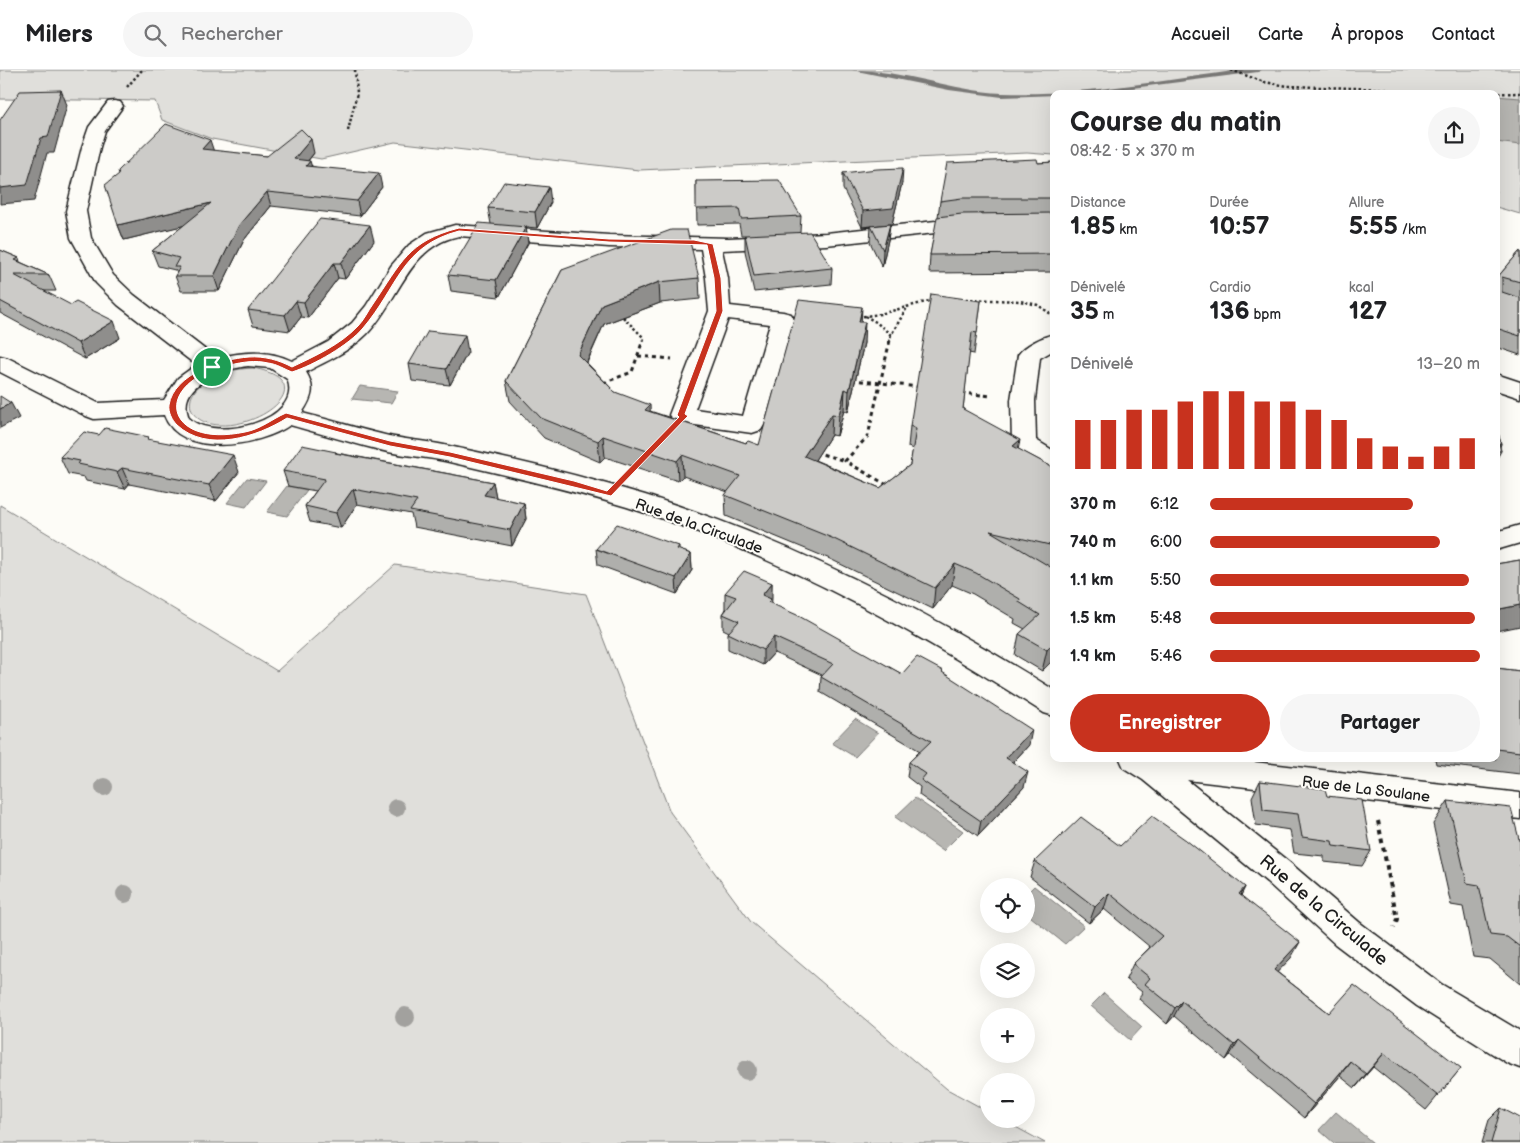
<!DOCTYPE html>
<html lang="fr">
<head>
<meta charset="utf-8">
<style>
	:root { --surface:#fff; --page:#f6f6f6; --text:#202124; --muted:#757577; --line:#e0e0e0; --accent:#c8321e }
	body { margin:0; font-family:"Balsamiq Sans",sans-serif; background:var(--page); color:var(--text); height:100vh; display:flex; flex-direction:column; font-size:19px; white-space:nowrap }
	* { box-sizing:border-box; margin:0 }
	p { font-size:16px; color:var(--muted) }
	.icon { flex:none; width:28px; height:28px; fill:none; stroke:currentColor; stroke-width:2; stroke-linecap:round; stroke-linejoin:round }
	.map { position:relative; flex:1; overflow:hidden }
	.panel { position:absolute; left:1050px; top:20px; width:450px; height:672px; display:flex; flex-direction:column; background:var(--surface); border-radius:10px; box-shadow:0 5px 20px #0002 }
	.panel>* { flex:none }
	.buttons { position:absolute; left:980px; top:808px; display:grid; gap:10px }
	.buttons a { display:grid; place-items:center; width:55px; height:55px; border-radius:50%; background:var(--surface); box-shadow:0 5px 20px #0002; font-size:25px }
	.pin { position:absolute; display:grid; place-items:center; width:42px; height:42px; color:#fff; margin:-21px; border:2px solid #fff; border-radius:50%; box-shadow:0 1px 5px #0007 }
	.round { display:grid; place-items:center; flex:none; width:52px; height:52px; border-radius:26px; background:var(--page) }
	.overview { display:flex; align-items:center; justify-content:space-between; height:85px; padding:0 20px }
	h1 { font-size:28px; font-weight:600; line-height:38px }
	.stats { display:grid; grid-template-columns:repeat(3,1fr); gap:8px; height:85px; padding:5px 20px }
	.stats div { display:grid; align-content:center }
	.stats b { font-size:25px; font-weight:600 }
	.stats small { font-size:14px; font-weight:400 }
	.stats p { font-size:14px }
	.chart { height:140px; padding:10px 20px }
	.chart p { display:flex; justify-content:space-between }
	.chart svg { width:100%; height:90px; margin-top:5px; stroke:var(--accent); stroke-width:6 }
	.button { display:flex; gap:10px; margin-top:auto; padding:10px 20px }
	.button a { flex:1; height:58px; border-radius:30px; background:var(--accent); color:#fff; font-size:20px; font-weight:600; line-height:58px; text-align:center }
	.button a+a { background:var(--page); color:var(--text) }
	ul { padding:0 20px; list-style:none; font-size:16px }
	li { display:grid; grid-template-columns:80px 60px 1fr; align-items:center; height:38px }
	li i { height:12px; border-radius:6px; background:var(--accent) }
	header { display:flex; align-items:center; gap:30px; box-sizing:border-box; height:70px; padding:0 25px; background:var(--surface); border-bottom:1px solid var(--line) }
	header strong { font-size:24px }
	nav { display:flex; gap:28px; margin-inline-start:auto; font-size:18px }
	.search { width:350px; height:45px; background:var(--page); display:flex; align-items:center; gap:12px; box-sizing:border-box; padding:0 18px; border-radius:28px; color:var(--muted); font-size:19px }
	.map>svg:first-child { display:block }
</style>
</head>
<body>
<header>
<strong>Milers</strong>
<div class="search"><svg class="icon" aria-label="search" viewBox="0 0 24 24"><circle cx="10" cy="10" r="6"/><path d="M15 15l6 6"/></svg>Rechercher</div>
<nav><a>Accueil</a><a>Carte</a><a>À propos</a><a>Contact</a></nav>
</header>
<div class="map">
<svg width="1520" height="1073" viewBox="0 0 1520 1073">
	<rect width="100%" height="100%" fill="#fdfcf7"/>
	<filter id="ink" filterUnits="userSpaceOnUse"><feTurbulence type="fractalNoise" baseFrequency=".02" numOctaves="2"/><feDisplacementMap in="SourceGraphic" scale="10" xChannelSelector="R" yChannelSelector="G"/><feConvolveMatrix kernelMatrix="1 2 1 2 8 2 1 2 1" color-interpolation-filters="sRGB"/></filter>
	<g filter="url(#ink)">
		<!-- green -->
		<g fill="#e0dfdb" stroke="#7e7e7c">
			<polygon points="0,0 1520,0 1520,144 1496,137 1496,24 1054,24 1054,85 1027,83 639,100 395,72 321,89 212,69 162,50 155,31 0,29"/>
			<path d="M253 298C322 311 263 358 219 355 186 353 180 325 209 309 222 301 237 299 253 298Z"/>
			<polygon points="0,435 277,601 395,495 586,524 670,742 751,852 947,1019 989,1042 989,1049 1001,1049 1045,1073 0,1073"/>
		</g>
		<!-- water -->
		<g fill="#b7b6b2" stroke="#797876">
			<polygon points="1496,26 1520,28 1520,75 1496,72"/>
			<polygon points="360,316 398,321 391,333 352,329"/>
			<polygon points="247,408 266,411 246,437 227,433"/>
			<polygon points="287,416 307,420 287,446 267,442"/>
			<polygon points="855,649 878,663 855,687 832,673"/>
			<polygon points="915,728 963,761 943,781 895,747"/>
			<polygon points="1034,816 1084,856 1065,874 1026,843 1026,824"/>
			<polygon points="1104,923 1142,957 1130,970 1091,936"/>
			<polygon points="1336,1042 1373,1073 1334,1073 1319,1060"/>
		</g>
		<g fill="none" stroke-linecap="round" stroke-linejoin="round">
			<!-- stream -->
			<path fill="#797876" fill-rule="evenodd" d="M852 0C903 0 952 21 1003 23 1080 26 1164 10 1241 0H1262L1258 2 1085 24 1002 27 949 20Z"/>
			<defs>
				<g id="minor">
					<path d="M114 31 120 32 123 36 105 61 100 77 86 141 91 168 113 205 134 225 216 288C242 282 267 279 292 291L328 272 352 253 366 236 391 196 409 175 427 163 455 155 609 165 729 168 826 163 972 147 979 149 982 153 979 157 972 159 826 175 722 180 728 208 730 236 783 242 791 244 794 249 764 355 761 360 752 363 681 353 673 350 669 345 709 241 706 208 701 179 609 177 459 166C408 176 399 231 367 264 350 281 327 291 306 302 316 318 312 328 302 343 331 350 359 359 389 366 407 370 426 371 444 375 512 389 579 405 645 425 790 470 926 540 1054 620V646L1044 643C913 559 776 484 627 437 567 419 506 405 445 391 426 387 407 386 388 382 355 374 323 364 290 355 259 377 180 389 164 345L94 349 86 346 0 302V286L8 288 98 333 164 330 178 308 196 295 118 235 96 213 71 168 66 141 82 77 89 57 108 32ZM728 249 770 254 743 346 695 339ZM248 296 270 298 287 309C305 351 213 373 189 348 175 314 224 299 248 296Z"/>
					<path d="M1054 264V280L1040 288 1035 330 1036 370 1054 381V401C1040 397 1020 385 1012 373L1011 330 1018 285C1025 275 1042 267 1054 264Z"/>
					<polygon points="1496,304 1520,312 1520,328 1496,320"/>
					<polygon points="1520,455 1520,473 1496,480 1496,462"/>
					<polygon points="1120,689 1228,689 1520,723 1520,749 1187,710 1289,792 1359,852 1441,914 1520,961 1520,998 1507,993 1417,936 1335,874 1267,812 1143,710 1124,698"/>
				</g>
			</defs>
			<!-- minor casing -->
			<use href="#minor" stroke="#1c1c1c" stroke-width="3"/>
			<!-- path-far2 -->
			<g stroke="#1c1c1c" stroke-width="2.5" stroke-dasharray="2.5 2.5" stroke-linecap="butt">
				<polyline points="1231,0 1264,12 1288,16 1386,19 1399,24"/>
				<polyline points="127,17 142,0"/>
				<polyline points="1468,24 1520,23"/>
				<polyline points="348,61 357,23 355,0"/>
				<polyline points="966,229 1020,231 1038,235 1054,246"/>
				<polyline points="865,246 876,252 891,265"/>
				<polyline points="623,247 644,268 643,272"/>
				<polyline points="858,247 880,244 933,230"/>
				<polyline points="889,272 891,265 908,236"/>
			</g>
			<!-- path-far1 -->
			<g stroke="#1c1c1c" stroke-width="3" stroke-dasharray="4 4" stroke-linecap="butt">
				<polyline points="638,286 672,289"/>
				<polyline points="852,310 920,317"/>
				<polyline points="603,313 632,302 643,270"/>
				<polyline points="961,323 992,326"/>
				<polyline points="815,382 845,391"/>
				<polyline points="887,415 845,391 868,366 890,270"/>
			</g>
			<!-- path -->
			<polyline stroke="#1c1c1c" stroke-width="4" stroke-dasharray="4.5 4.5" stroke-linecap="butt" points="1378,751 1397,849 1394,857"/>
			<!-- minor -->
			<use href="#minor" fill="#fdfcf7" fill-rule="evenodd"/>
		</g>
		<!-- trees -->
		<g fill="#a2a19e">
			<circle cx="104" cy="717" r="9"/>
			<circle cx="396" cy="738" r="9"/>
			<circle cx="125" cy="824" r="9"/>
			<circle cx="405" cy="947" r="10"/>
			<circle cx="747" cy="1000" r="10"/>
		</g>
		<!-- wall -->
		<g fill="#afafac" stroke="#1c1c1c">
			<polygon points="214,81 267,86 314,83 308,91 312,96 382,117 360,146 271,136 244,170 219,221 181,221 175,206 177,203 175,200 158,196 152,181 184,155 124,170 118,155"/>
			<polygon points="1054,92 1054,202 929,203 930,185 938,147 940,131 1038,93"/>
			<polygon points="843,103 902,113 892,154 890,154 888,170 882,197 870,172 871,156 862,157 843,119"/>
			<polygon points="696,111 801,146 800,162 832,198 831,214 754,222 745,181 745,165 741,165 739,154 697,155"/>
			<polygon points="551,132 537,158 526,157 528,173 499,227 451,221 448,205 491,154 488,138"/>
			<polygon points="374,171 345,209 338,208 308,248 301,247 290,261 253,256 248,240"/>
			<polygon points="0,180 19,188 20,192 49,205 56,221 44,221 120,268 85,289 0,243"/>
			<polygon points="1520,181 1520,285 1496,277 1496,209"/>
			<polygon points="562,200 699,208 700,229 660,233 604,254 587,293 615,322 650,341 746,373 759,375 861,252 864,273 848,342 844,340 837,366 831,365 815,390 880,418 910,395 913,379 908,377 910,356 981,231 974,284 969,283 963,339 1018,379 1054,398 1054,498 1051,498 1054,499 1054,589 1042,601 1015,585 1019,564 1025,559 1014,553 1015,549 973,524 952,515 933,539 830,489 726,446 725,425 728,422 683,406 678,411 605,387 600,392 544,368 510,331 506,311"/>
			<polygon points="468,282 450,315 412,311 409,294"/>
			<polygon points="1496,355 1501,374 1500,377 1501,381 1496,390"/>
			<polygon points="99,365 150,370 239,402 216,431 129,414 125,419 86,411 84,407 68,404 60,387"/>
			<polygon points="336,382 337,383 493,412 496,428 524,433 526,449 512,476 414,457 411,444 357,434 341,458 310,452 305,436 316,421 288,416 283,401"/>
			<polygon points="679,476 679,480 691,484 692,500 677,524 598,495 596,479"/>
			<polygon points="1520,490 1496,561 1496,494"/>
			<polygon points="772,513 771,534 902,604 943,603 1029,675 1013,692 1024,717 978,766 919,725 920,717 907,707 909,692 920,681 820,622 821,607 822,605 774,583 763,595 728,579 728,563 729,562 723,559 723,544 726,539 725,539 725,523"/>
			<polygon points="1496,598 1520,601 1520,704 1436,694 1435,689 1496,689"/>
			<polygon points="1260,711 1327,726 1371,781 1362,796 1324,792 1324,786 1294,783 1290,760 1256,755 1252,727"/>
			<polygon points="1448,731 1520,769 1520,914 1490,889 1473,887 1463,837 1451,835 1433,754"/>
			<polygon points="1120,776 1245,817 1241,825 1291,888 1277,902 1329,943 1461,998 1426,1040 1373,997 1355,1018 1340,1006 1304,1048 1230,985 1226,990 1174,946 1167,954 1139,929 1142,922 1126,909 1133,894 1150,877 1104,839 1089,853 1030,807 1035,791"/>
			<polygon points="1501,1038 1520,1073 1482,1073 1489,1050"/>
		</g>
		<!-- shaded-wall -->
		<g fill="#8f8e8c" stroke="#1c1c1c">
			<polygon points="61,20 67,35 54,83 47,83 34,131 0,134 0,118 41,68"/>
			<polygon points="311,69 314,83 298,103 294,89"/>
			<polygon points="210,70 215,85 202,79"/>
			<polygon points="310,91 314,105 306,96"/>
			<polygon points="903,98 902,113 892,154 890,154 888,170 882,197 883,180 890,154 862,157 863,141"/>
			<polygon points="379,103 382,117 360,146 357,131"/>
			<polygon points="549,117 551,132 537,158 535,142"/>
			<polygon points="267,122 271,136 244,170 219,221 214,206 239,155"/>
			<polygon points="211,133 215,148 124,170 118,155"/>
			<polygon points="370,155 374,171 345,209 341,193"/>
			<polygon points="526,157 528,173 499,227 496,210"/>
			<polygon points="334,193 338,208 308,248 304,232"/>
			<polygon points="659,212 660,233 604,254 581,305 578,285 602,234"/>
			<polygon points="296,231 301,247 290,261 285,245"/>
			<polygon points="862,237 861,257 859,252"/>
			<polygon points="114,251 120,268 85,289 78,273"/>
			<polygon points="865,252 864,273 848,342 849,321"/>
			<polygon points="465,265 468,282 450,315 446,299"/>
			<polygon points="845,319 844,340 837,366 839,345"/>
			<polygon points="11,333 19,348 0,358 0,339"/>
			<polygon points="650,335 651,356 645,340"/>
			<polygon points="832,344 831,365 804,407 804,386"/>
			<polygon points="603,366 605,387 600,392 598,371"/>
			<polygon points="1020,370 1016,391 1013,376"/>
			<polygon points="233,385 239,402 216,431 209,415"/>
			<polygon points="682,385 683,406 678,411 677,391"/>
			<polygon points="122,398 129,414 125,419 117,402"/>
			<polygon points="493,412 496,427 487,441 484,425"/>
			<polygon points="353,419 357,434 341,458 336,443"/>
			<polygon points="524,433 526,449 512,476 510,460"/>
			<polygon points="691,484 692,500 677,524 676,508"/>
			<polygon points="955,494 952,515 933,539 935,518"/>
			<polygon points="772,513 772,528 771,544 762,525"/>
			<polygon points="1520,535 1520,556 1496,561 1496,545 1500,539"/>
			<polygon points="774,567 774,583 763,595 763,580"/>
			<polygon points="1054,573 1054,589 1042,601 1047,580"/>
			<polygon points="1032,660 1029,675 1003,703 1006,688"/>
			<polygon points="1028,702 1024,717 978,766 981,751"/>
			<polygon points="1245,817 1237,834 1239,824"/>
			<polygon points="1109,823 1104,839 1089,853 1095,837"/>
			<polygon points="1300,872 1291,888 1265,915 1274,900"/>
			<polygon points="1182,931 1174,946 1167,954 1175,938"/>
			<polygon points="1239,970 1230,985 1226,990 1234,975"/>
			<polygon points="1384,983 1373,997 1355,1018 1366,1004"/>
			<polygon points="1350,991 1340,1006 1304,1048 1314,1034"/>
		</g>
		<!-- building -->
		<g fill="#cccbc8" stroke="#1c1c1c">
			<polygon points="61,20 48,67 41,68 27,115 0,118 0,50 20,21"/>
			<polygon points="166,54 210,70 202,79 267,86 301,59 311,69 294,89 310,91 306,96 379,103 357,131 267,122 239,155 214,206 175,206 180,197 174,197 179,188 152,181 211,133 118,155 105,115 119,104 118,101"/>
			<polygon points="1037,89 1038,93 1054,92 1054,128 962,128 940,131 947,93"/>
			<polygon points="903,98 893,138 863,141 843,103 877,99"/>
			<polygon points="779,110 801,146 741,149 739,138 696,139 696,111"/>
			<polygon points="504,112 549,117 535,142 488,138"/>
			<polygon points="1054,143 1054,184 930,185 937,147 962,144"/>
			<polygon points="320,149 370,155 341,193 334,193 304,232 296,231 285,245 248,240"/>
			<polygon points="479,153 526,157 496,210 448,205"/>
			<polygon points="890,154 883,180 871,156"/>
			<polygon points="671,160 687,160 699,208 659,212 602,234 578,285 615,322 650,335 645,340 746,373 748,371 759,375 799,230 862,237 859,252 865,252 849,321 845,319 839,345 832,344 804,386 880,418 910,395 916,359 910,356 931,224 981,231 977,263 972,262 963,339 1020,370 1013,376 1054,398 1054,476 990,461 1054,499 1054,573 1047,580 1019,564 1040,545 1019,532 1020,529 976,503 955,494 935,518 832,468 725,425 740,406 682,385 677,391 603,366 598,371 541,348 506,311 562,200"/>
			<polygon points="810,162 832,198 754,206 745,165"/>
			<polygon points="0,180 19,188 15,190 49,205 14,205 71,235 76,232 114,251 78,273 0,231"/>
			<polygon points="1520,181 1520,212 1502,207 1502,222 1520,228 1520,266 1496,258 1496,209"/>
			<polygon points="428,261 465,265 446,299 409,294"/>
			<polygon points="0,326 11,333 0,339"/>
			<polygon points="1496,355 1501,374 1499,373 1501,381 1496,381"/>
			<polygon points="105,358 149,367 147,369 233,385 209,415 122,398 117,402 78,394 80,391 60,387 84,362 99,365"/>
			<polygon points="302,375 336,382 335,383 493,412 484,425 524,433 510,460 410,441 417,431 353,419 336,443 305,436 325,409 283,401"/>
			<polygon points="617,454 679,476 677,479 691,484 676,508 596,479"/>
			<polygon points="1520,490 1520,535 1500,539 1496,538 1496,494"/>
			<polygon points="744,501 772,513 762,525 771,529 768,532 797,545 902,604 917,587 943,601 942,602 1032,660 1006,688 1028,702 981,751 921,710 926,704 909,692 931,671 821,607 833,594 774,567 763,580 728,563 739,551 723,544 736,527 725,523"/>
			<polygon points="1496,598 1520,601 1520,682 1496,679"/>
			<polygon points="1260,711 1325,719 1327,726 1362,730 1371,781 1333,776 1332,771 1302,767 1298,744 1263,740"/>
			<polygon points="1448,731 1511,738 1519,769 1520,769 1520,877 1507,867 1490,865 1479,815 1467,813"/>
			<polygon points="1152,746 1186,770 1245,817 1239,824 1300,872 1274,900 1329,943 1354,915 1461,998 1438,1026 1384,983 1366,1004 1350,991 1314,1034 1239,970 1234,975 1182,931 1175,938 1145,914 1150,908 1133,894 1162,866 1109,823 1095,837 1035,791 1081,747 1120,776"/>
			<polygon points="1501,1038 1520,1048 1520,1073 1491,1073"/>
		</g>
	</g>
	<!-- route -->
	<path fill="#c8321e" stroke="#fff" fill-rule="evenodd" d="M459 158 609 169 694 170 713 174 721 208 723 241 685 344 688 346 611 426 450 387 390 376 287 348C257 367 207 383 177 355 172 350 168 342 169 335 174 304 221 289 249 287 264 286 279 290 292 297 315 286 340 275 358 256 364 250 368 241 373 234 401 193 408 171 459 158ZM459 161 609 172 707 175 714 208 716 241 677 345 679 347 607 421 574 411 450 382 390 371 286 343C272 349 261 359 245 362 164 379 150 312 230 295 243 292 255 290 268 293 277 294 284 299 292 302 314 295 349 275 363 258 398 217 401 176 459 161Z"/>
	<g text-anchor="middle" stroke-width="4" stroke-linejoin="round" paint-order="stroke">
		<!-- street labels -->
		<g font-size="15" fill="#1c1c1c" stroke="#fdfcf7">
			<text transform="translate(699 456) rotate(20)" y="5">Rue de la Circulade</text>
			<text transform="translate(1366 719) rotate(7)" y="5">Rue de La Soulane</text>
		</g>
		<!-- near-street labels -->
		<g font-size="18" fill="#1c1c1c" stroke="#fdfcf7">
			<text transform="translate(1324 840) rotate(40)" y="6">Rue de la Circulade</text>
		</g>
	</g>
</svg>
<div class="buttons">
<a><svg class="icon" aria-label="locate" viewBox="0 0 24 24"><circle cx="12" cy="12" r="6"/><path d="M12 2v4M12 18v4M2 12h4M18 12h4"/></svg></a>
<a><svg class="icon" aria-label="layers" viewBox="0 0 24 24"><path d="M12 4l9 5-9 5-9-5zM3 14l9 5 9-5"/></svg></a>
<a>+</a>
<a>−</a>
</div>
<div class="pin" style="left:212px;top:297px;background:#1e9e55"><svg class="icon" aria-label="arrive" viewBox="0 0 24 24"><path d="M6 21V4h12l-3 4 3 4H6"/></svg></div>
<section class="panel">
<div class="overview"><div><h1>Course du matin</h1><p>08:42 · 5 × 370 m</p></div><a class="round"><svg class="icon" aria-label="share" viewBox="0 0 24 24"><path d="M12 15V3M7 8l5-5 5 5M5 13v7h14v-7"/></svg></a></div>
<div class="stats">
<div><p>Distance</p><b>1.85<small> km</small></b></div>
<div><p>Durée</p><b>10:57</b></div>
<div><p>Allure</p><b>5:55<small> /km</small></b></div>
</div>
<div class="stats">
<div><p>Dénivelé</p><b>35<small> m</small></b></div>
<div><p>Cardio</p><b>136<small> bpm</small></b></div>
<div><p>kcal</p><b>127</b></div>
</div>
<div class="chart"><p><span>Dénivelé</span>13–20 m</p>
<svg viewBox="0 0 160 44" preserveAspectRatio="none"><path d="M5 44V20M15 44V20M25 44V15M35 44V15M45 44V11M55 44V6M65 44V6M75 44V11M85 44V11M95 44V15M105 44V20M115 44V29M125 44V33M135 44V38M145 44V33M155 44V29"/></svg>
</div>
<ul>
<li><b>370 m</b>6:12<i style="width:75%"></i></li>
<li><b>740 m</b>6:00<i style="width:85%"></i></li>
<li><b>1.1 km</b>5:50<i style="width:96%"></i></li>
<li><b>1.5 km</b>5:48<i style="width:98%"></i></li>
<li><b>1.9 km</b>5:46<i style="width:100%"></i></li>
</ul>
<div class="button"><a>Enregistrer</a><a>Partager</a></div>
</section>
</div>
</body>
</html>
